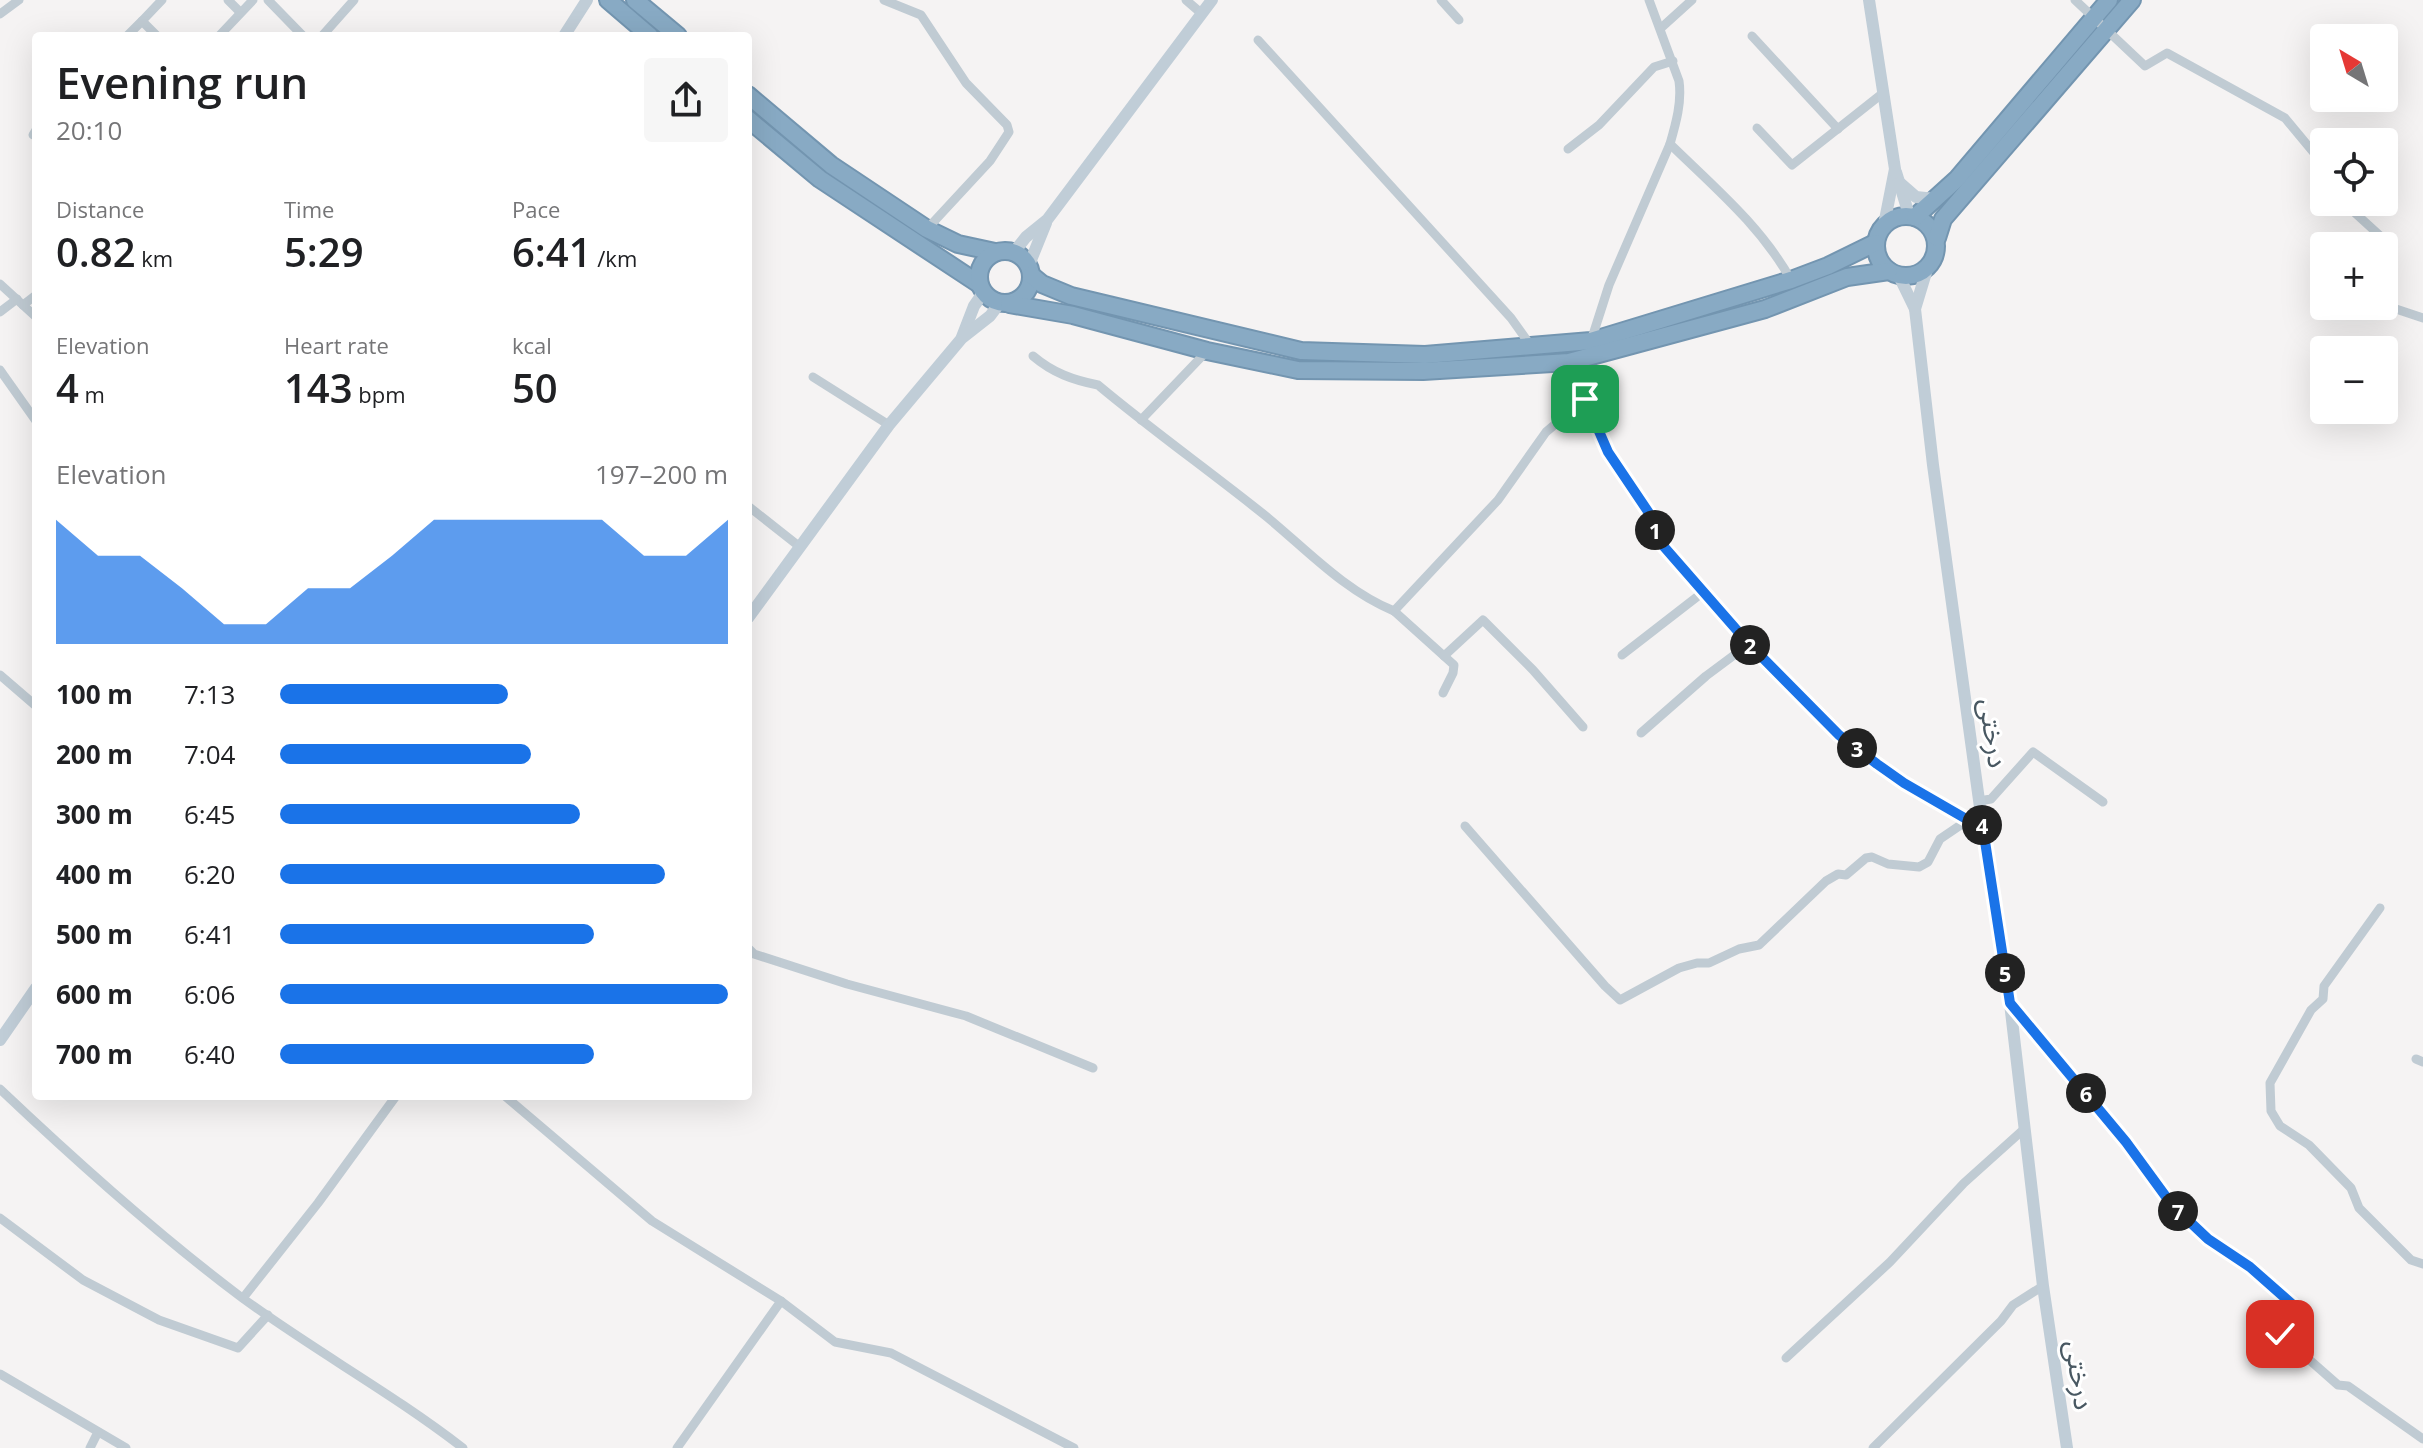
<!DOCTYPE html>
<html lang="en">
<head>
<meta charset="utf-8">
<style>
	:root { --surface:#fff; --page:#f6f6f6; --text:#202124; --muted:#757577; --accent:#1a73e8 }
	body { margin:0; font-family:"Open Sans","Noto Sans Arabic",sans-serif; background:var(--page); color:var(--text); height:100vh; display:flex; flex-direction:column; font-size:30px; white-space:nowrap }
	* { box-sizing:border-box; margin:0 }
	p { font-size:26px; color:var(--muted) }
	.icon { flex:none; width:44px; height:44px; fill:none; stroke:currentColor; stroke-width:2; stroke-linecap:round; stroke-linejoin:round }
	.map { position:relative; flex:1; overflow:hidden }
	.details { position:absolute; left:32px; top:32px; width:720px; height:1068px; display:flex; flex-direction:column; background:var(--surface); border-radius:8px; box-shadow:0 8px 32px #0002 }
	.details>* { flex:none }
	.needle { width:52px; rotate:322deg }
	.controls { position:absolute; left:2310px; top:24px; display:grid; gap:16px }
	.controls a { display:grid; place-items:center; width:88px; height:88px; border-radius:8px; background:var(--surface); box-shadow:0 8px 32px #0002; font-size:40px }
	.pin { position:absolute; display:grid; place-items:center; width:68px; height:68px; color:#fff; margin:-34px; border-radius:16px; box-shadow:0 4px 12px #0006 }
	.km { position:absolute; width:40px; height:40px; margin:-20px; border-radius:50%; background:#222; color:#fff; font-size:22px; line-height:40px; text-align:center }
	.round { display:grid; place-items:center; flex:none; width:84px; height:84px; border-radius:8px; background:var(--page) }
	.head { display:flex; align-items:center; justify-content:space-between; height:136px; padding:0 24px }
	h1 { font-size:44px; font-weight:600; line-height:60px }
	.metrics { display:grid; grid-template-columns:repeat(3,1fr); gap:12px; height:136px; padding:8px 24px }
	.metrics div { display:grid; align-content:center }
	.metrics b { font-size:40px; font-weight:600 }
	.metrics small { font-size:22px; font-weight:400 }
	.metrics p { font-size:22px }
	.chart { height:224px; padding:16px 24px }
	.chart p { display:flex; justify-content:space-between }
	.chart svg { width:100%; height:144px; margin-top:8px; fill:var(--accent); opacity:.7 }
	ul { padding:0 24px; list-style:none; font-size:26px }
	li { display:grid; grid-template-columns:128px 96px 1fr; align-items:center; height:60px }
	li i { height:20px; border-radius:10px; background:var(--accent) }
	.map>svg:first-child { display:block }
</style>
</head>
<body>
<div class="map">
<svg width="2423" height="1448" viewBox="0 0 2423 1448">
	<rect width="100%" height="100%" fill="#f5f3f3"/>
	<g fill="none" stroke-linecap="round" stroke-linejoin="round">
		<defs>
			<g id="highway">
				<polyline points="608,0 650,36"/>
				<polyline points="635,0 678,36"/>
				<polyline points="748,95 831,165 927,229 958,244 995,252"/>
				<polyline points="748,119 820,179 979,284"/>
				<circle cx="1906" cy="246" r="30"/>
				<polyline points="1915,217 1957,179 2109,0"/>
				<polyline points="1937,238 1943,219 2132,0"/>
				<circle cx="1005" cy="277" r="26"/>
				<polyline points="1031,275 1042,284 1071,296 1301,351 1425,355 1591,341 1791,280 1828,266 1875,243"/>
				<polyline points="1009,304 1073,315 1207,351 1298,370 1423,371 1569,362 1765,309 1847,277 1889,271"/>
			</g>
		</defs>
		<!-- highway casing -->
		<use href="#highway" stroke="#7395b0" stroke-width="20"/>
		<!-- street -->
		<g stroke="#c0cbd3" stroke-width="9">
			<polyline points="228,0 240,12"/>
			<polyline points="268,0 303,36"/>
			<polyline points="884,0 921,15 966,83 1007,125 1009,132 990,161 927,229"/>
			<polyline points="1186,0 1201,13"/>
			<polyline points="1441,0 1459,20"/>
			<polyline points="2075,0 2145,66 2167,53 2285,118 2324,165"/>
			<polyline points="0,14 19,0"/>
			<polyline points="1661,28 1692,0"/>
			<polyline points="127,36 142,21"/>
			<polyline points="157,36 142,21 162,0"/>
			<polyline points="219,36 253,0"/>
			<polyline points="322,36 354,0"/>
			<polyline points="1752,36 1838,129"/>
			<polyline points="1258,40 1511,318 1531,346"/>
			<polyline points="1757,128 1792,165 1883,93"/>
			<polyline points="33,135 36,130"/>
			<path d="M1670 144C1714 187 1761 226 1791 280"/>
			<polyline points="1568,149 1599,125 1654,67 1673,61"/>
			<polyline points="2348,202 2354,212 2388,243 2384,252"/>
			<polyline points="0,284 36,317"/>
			<polyline points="23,305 36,295"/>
			<polyline points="2384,305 2423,318"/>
			<polyline points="0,312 17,299"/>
			<path d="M1591 341 1609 285 1670 144C1676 123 1682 102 1679 81L1649 0"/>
			<path d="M1033 356C1053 373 1073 380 1098 385 1153 431 1211 472 1267 517 1307 550 1345 591 1394 611L1498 500 1546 432 1585 399"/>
			<polyline points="1569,362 1608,452 1649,513 1659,541 1702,593 1839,735 1904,783 1971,820"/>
			<polyline points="0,370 36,421"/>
			<polyline points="813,377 889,425"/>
			<polyline points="1141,420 1207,351"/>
			<polyline points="748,506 800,547"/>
			<polyline points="1394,611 1454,665 1453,673 1443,693"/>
			<polyline points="1622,655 1702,593"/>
			<polyline points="1444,656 1483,620 1533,670 1583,727"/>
			<polyline points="0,675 36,706"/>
			<polyline points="1641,733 1706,676 1749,644"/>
			<polyline points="1979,801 1991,799 2033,752 2103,802"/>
			<polyline points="1465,826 1605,986 1620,1000 1679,968 1697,963 1709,963 1739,949 1759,945 1826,881 1838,874 1846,875 1866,858 1872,857 1888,864 1919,867 1928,862 1940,839 1968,820"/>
			<polyline points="2380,908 2324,986 2323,999 2311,1010 2270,1083 2271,1111 2280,1126 2309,1145 2351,1188 2359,1208 2411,1260 2423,1264"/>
			<polyline points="748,948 754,954 847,984 966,1016 1093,1068"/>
			<polyline points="2010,1003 2126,1142 2172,1205 2208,1239 2250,1267 2292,1304 2280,1334 2338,1385 2348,1386 2423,1439"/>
			<polyline points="2416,1059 2423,1062"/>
			<path d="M0 1089C77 1162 156 1233 241 1297 313 1350 392 1393 463 1448"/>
			<polyline points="505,1096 652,1221 781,1301 835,1342 891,1353 1074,1448"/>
			<polyline points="0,1218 83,1280 159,1320 238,1348 268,1315"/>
			<polyline points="243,1298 318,1203 396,1096"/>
			<polyline points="1786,1358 1890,1262 1964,1183 2023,1130"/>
			<polyline points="0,1374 126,1448"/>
			<polyline points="90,1448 98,1432"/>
			<polyline points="677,1448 781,1301"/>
			<polyline points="1873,1448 2001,1321 2013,1305 2043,1286"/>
		</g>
		<!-- secondary -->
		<g stroke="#c0cdd7" stroke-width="12">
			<polyline points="1869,0 1895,169 1884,225"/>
			<polyline points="564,36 587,0"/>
			<polyline points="1896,172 1909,215"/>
			<polyline points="1900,183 1916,197 1935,199"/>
			<polyline points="1014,252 1026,237 1047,220 1212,0"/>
			<polyline points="1029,265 1046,223"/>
			<polyline points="1928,266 1915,309 1933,465 1982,822 2010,1003 2043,1286 2067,1448"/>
			<polyline points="1899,276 1915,309"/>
			<polyline points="962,337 974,306 983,293"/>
			<polyline points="748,618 889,425 962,338 990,316 999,304"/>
			<polyline points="0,1040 36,988"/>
		</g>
		<!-- highway -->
		<use href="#highway" stroke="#88aac4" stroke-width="16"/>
	</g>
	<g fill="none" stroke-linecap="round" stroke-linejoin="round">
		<defs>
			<polyline id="route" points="1585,399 1608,452 1649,513 1659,541 1749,644 1839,735 1877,764 1904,783 1968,820 1982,822 2010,1003 2126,1142 2172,1205 2208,1239 2250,1267 2292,1304 2280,1334"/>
		</defs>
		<!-- route casing -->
		<use href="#route" stroke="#fff" stroke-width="16"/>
		<!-- route -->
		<use href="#route" stroke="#1a73e8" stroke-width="10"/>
	</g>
	<g text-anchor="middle" stroke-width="6" stroke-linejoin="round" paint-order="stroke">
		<!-- street labels -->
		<g font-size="28" fill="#495862" stroke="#fff">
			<text transform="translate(1994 733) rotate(82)" y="10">درختی</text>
			<text transform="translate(2080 1375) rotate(82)" y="10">درختی</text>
		</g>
	</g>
</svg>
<div class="controls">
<a><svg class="needle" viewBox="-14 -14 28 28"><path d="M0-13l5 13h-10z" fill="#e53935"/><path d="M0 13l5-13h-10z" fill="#757577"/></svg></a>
<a><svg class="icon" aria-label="locate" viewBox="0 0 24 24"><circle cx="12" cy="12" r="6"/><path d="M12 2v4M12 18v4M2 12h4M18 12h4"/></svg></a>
<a>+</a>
<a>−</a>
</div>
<div class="pin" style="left:1585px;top:399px;background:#1e9e55"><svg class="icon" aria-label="arrive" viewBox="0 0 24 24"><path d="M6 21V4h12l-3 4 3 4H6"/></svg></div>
<div class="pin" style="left:2280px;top:1334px;background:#d93025"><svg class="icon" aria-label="check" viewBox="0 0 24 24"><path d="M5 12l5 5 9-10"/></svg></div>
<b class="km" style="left:1655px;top:530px">1</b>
<b class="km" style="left:1750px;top:645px">2</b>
<b class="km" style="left:1857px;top:748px">3</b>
<b class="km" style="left:1982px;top:825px">4</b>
<b class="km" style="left:2005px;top:973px">5</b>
<b class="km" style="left:2086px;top:1093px">6</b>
<b class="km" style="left:2178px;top:1211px">7</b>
<section class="details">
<div class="head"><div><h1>Evening run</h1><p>20:10</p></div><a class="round"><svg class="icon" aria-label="share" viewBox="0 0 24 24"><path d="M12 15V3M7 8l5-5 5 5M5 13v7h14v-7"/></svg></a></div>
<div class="metrics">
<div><p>Distance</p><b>0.82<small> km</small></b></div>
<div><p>Time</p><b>5:29</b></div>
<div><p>Pace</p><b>6:41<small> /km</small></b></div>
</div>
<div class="metrics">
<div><p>Elevation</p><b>4<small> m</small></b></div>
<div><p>Heart rate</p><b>143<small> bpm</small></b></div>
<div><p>kcal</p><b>50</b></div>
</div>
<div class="chart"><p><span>Elevation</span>197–200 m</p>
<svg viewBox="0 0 160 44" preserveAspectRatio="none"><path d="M0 44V6L10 17L20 17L30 27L40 38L50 38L60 27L70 27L80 17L90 6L100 6L110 6L120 6L130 6L140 17L150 17L160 6V44z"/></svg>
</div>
<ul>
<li><b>100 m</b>7:13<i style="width:51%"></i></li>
<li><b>200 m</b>7:04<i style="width:56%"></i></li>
<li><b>300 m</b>6:45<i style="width:67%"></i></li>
<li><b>400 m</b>6:20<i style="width:86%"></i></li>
<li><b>500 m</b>6:41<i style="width:70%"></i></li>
<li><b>600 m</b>6:06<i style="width:100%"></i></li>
<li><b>700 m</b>6:40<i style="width:70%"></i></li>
</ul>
</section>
</div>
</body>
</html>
